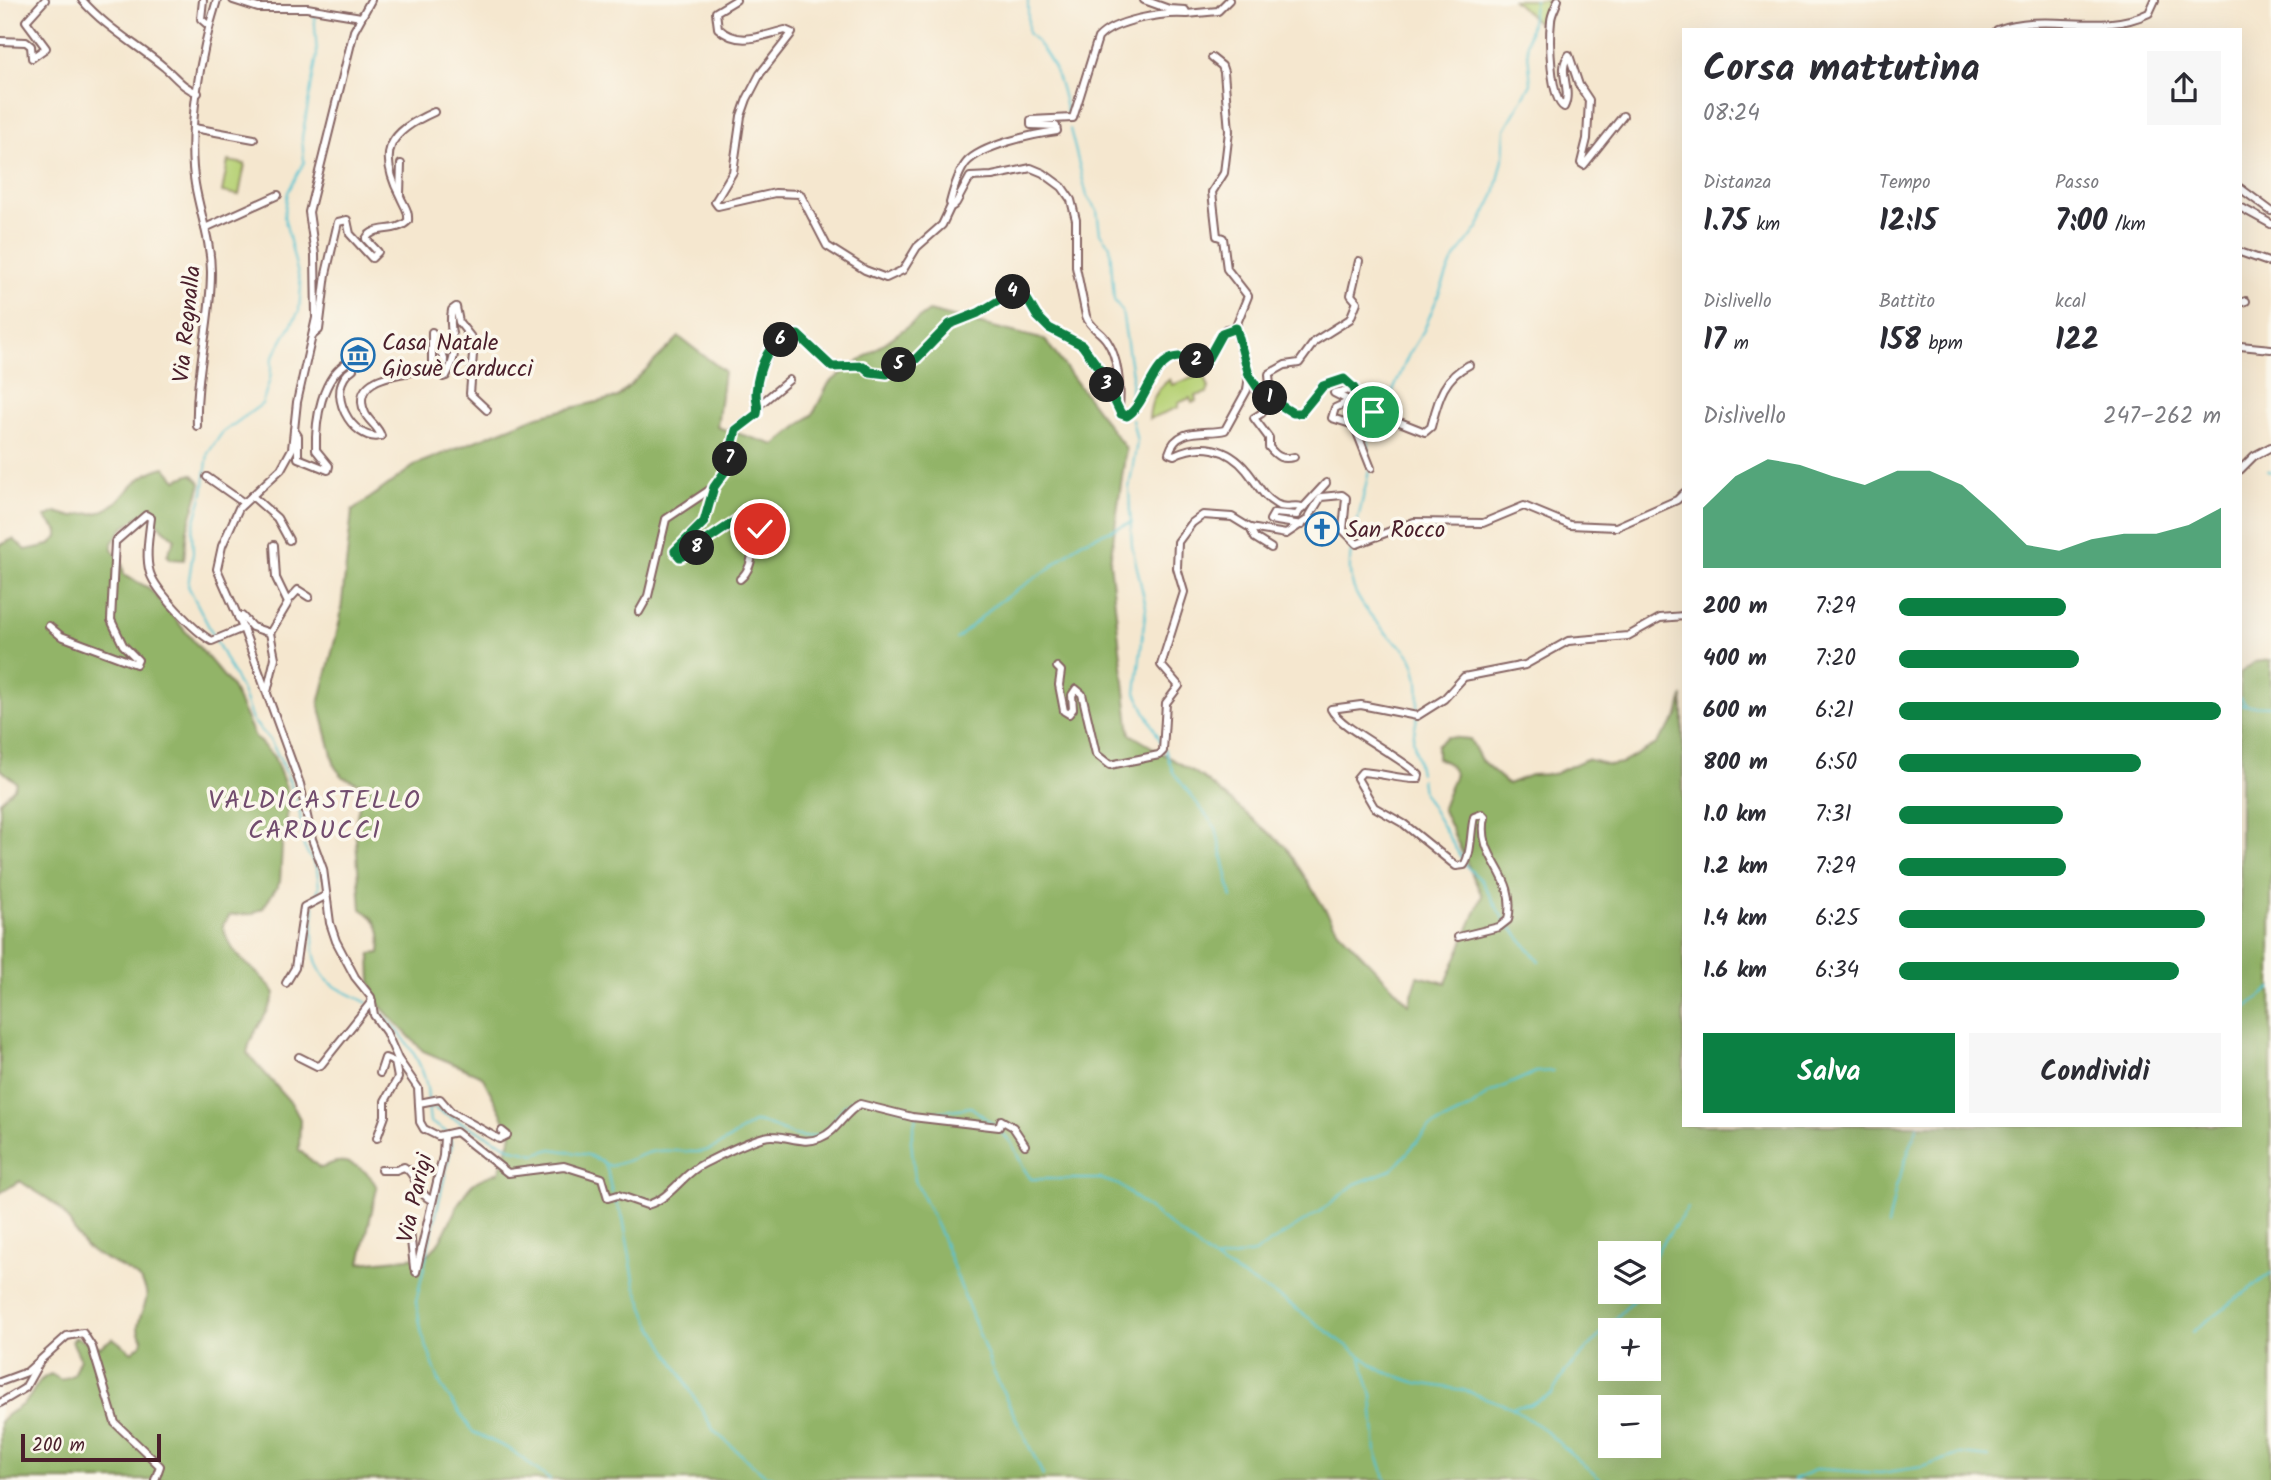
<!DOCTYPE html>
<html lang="it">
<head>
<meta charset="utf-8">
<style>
	:root { --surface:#fff; --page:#f7f7f7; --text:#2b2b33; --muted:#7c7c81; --accent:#0b8043 }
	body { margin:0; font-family:Kalam,sans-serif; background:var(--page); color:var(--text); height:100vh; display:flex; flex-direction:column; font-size:26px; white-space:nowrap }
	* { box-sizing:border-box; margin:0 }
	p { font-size:23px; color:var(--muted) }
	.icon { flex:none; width:38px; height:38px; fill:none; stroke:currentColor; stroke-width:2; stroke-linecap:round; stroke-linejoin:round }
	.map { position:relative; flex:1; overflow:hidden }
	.sheet { position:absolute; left:1682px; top:28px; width:560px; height:1099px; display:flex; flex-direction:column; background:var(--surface); border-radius:0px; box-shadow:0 7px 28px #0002 }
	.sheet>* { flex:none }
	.tools { position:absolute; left:1598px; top:1241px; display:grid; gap:14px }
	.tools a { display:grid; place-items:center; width:63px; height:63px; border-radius:0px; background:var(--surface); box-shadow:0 7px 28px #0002; font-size:35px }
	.scale { position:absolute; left:21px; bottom:18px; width:140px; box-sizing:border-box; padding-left:7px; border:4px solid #4a1f2b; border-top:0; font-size:19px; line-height:24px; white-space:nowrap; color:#4a1f2b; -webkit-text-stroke:5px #fbf7ec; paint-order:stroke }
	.pin { position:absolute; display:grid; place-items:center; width:60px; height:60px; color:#fff; margin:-30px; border:4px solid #fff; border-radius:50%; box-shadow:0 2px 7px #0007 }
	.km { position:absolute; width:35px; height:35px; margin:-18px; border-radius:50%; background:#222; color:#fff; font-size:19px; line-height:35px; text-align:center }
	.round { display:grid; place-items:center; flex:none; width:74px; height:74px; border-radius:0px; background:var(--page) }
	.head { display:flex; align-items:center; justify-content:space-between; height:119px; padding:0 21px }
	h1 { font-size:38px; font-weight:800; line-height:52px }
	.stats { display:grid; grid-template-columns:repeat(3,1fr); gap:10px; height:119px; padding:7px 21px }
	.stats div { display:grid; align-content:center }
	.stats b { font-size:30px; font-weight:800 }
	.stats small { font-size:19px; font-weight:400 }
	.stats p { font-size:19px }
	.chart { height:196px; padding:14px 21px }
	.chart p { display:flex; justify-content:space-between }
	.chart svg { width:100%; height:126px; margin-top:7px; fill:var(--accent); opacity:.7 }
	.cta { display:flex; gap:14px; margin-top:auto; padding:14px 21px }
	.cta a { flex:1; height:80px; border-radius:0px; background:var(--accent); color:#fff; font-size:28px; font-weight:800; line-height:80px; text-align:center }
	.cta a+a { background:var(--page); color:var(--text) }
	ul { padding:0 21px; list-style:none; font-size:23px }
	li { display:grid; grid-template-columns:112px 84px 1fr; align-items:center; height:52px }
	li i { height:18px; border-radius:9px; background:var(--accent) }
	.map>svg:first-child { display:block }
</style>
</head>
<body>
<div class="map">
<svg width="2271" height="1480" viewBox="0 0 2271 1480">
	<rect width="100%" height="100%" fill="#fbf7ec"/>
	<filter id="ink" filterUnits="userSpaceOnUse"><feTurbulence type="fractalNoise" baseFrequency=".0143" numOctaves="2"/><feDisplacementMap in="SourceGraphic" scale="14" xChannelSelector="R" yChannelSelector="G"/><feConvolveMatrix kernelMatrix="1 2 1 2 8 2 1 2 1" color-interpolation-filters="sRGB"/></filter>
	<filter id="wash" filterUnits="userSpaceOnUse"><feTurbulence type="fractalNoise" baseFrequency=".00686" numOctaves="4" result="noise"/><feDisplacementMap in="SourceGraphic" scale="28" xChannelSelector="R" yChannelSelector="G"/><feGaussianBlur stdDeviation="1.57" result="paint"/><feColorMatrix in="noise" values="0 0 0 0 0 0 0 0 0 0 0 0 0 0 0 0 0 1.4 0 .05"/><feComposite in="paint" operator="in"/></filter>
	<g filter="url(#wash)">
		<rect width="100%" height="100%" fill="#f5e7cf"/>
		<!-- green -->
		<g fill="#b8d277" stroke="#817851" stroke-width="2">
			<polygon points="1513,0 1553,0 1543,27"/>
			<polygon points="228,161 245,164 239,195 222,192"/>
			<path d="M1204 374 1209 388 1207 393 1195 396 1196 401 1192 403 1190 398 1178 403 1179 407 1149 419C1150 401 1156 390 1170 379L1172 385Z"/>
		</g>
		<!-- forest -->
		<path fill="#92b468" stroke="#6e6a4a" stroke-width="2" fill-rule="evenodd" d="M929 311 1045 340 1126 449 1110 562 1130 734 1202 777 1286 847 1338 930 1409 1004 1418 976 1446 983 1482 896 1442 808 1455 774 1448 763 1437 758V745L1447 737 1470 739 1481 760 1508 784 1531 775 1554 774 1586 759 1610 765 1622 763 1656 744 1678 716 1683 695 1684 1125H2240V673L2255 662 2271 660V1480H0V1422C7 1412 15 1411 23 1404 35 1395 33 1381 51 1374L61 1380 73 1375 80 1358 72 1341 76 1337 100 1347 113 1338 132 1352 141 1344 143 1339C127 1322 156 1304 143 1284 136 1271 106 1261 92 1252 76 1241 73 1223 60 1209 49 1197 33 1191 20 1181L0 1193V801L14 788 16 782 0 769V545L13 539 26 550 49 545 58 537V531L45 517 56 512 73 517C85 510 90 516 100 512 128 501 130 475 165 467L176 480 192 474 201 483 187 530 184 560 171 559 167 555 175 539 157 523 151 512 146 511 122 529 112 543V549L122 563 124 575 149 588 231 685 255 737 274 757 290 798 282 846 280 882 263 908 252 914 230 915 223 925C231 962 256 965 275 993 270 1015 251 1030 247 1053L292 1104 300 1119 299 1150 320 1168C324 1168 327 1165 330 1164 348 1156 371 1172 377 1188L360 1263 427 1256C449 1235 451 1210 469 1188 476 1179 489 1176 499 1172L512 1134 482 1076 423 1051 378 1004 371 982 370 954 380 953C382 932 380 920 361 909L355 826 363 785 343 777 335 767 319 704 340 620 352 511 417 464 538 416 618 397 679 337 724 371 717 427 775 445 813 414 829 383ZM1610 1253H1648V1292H1610ZM1610 1330H1648V1368H1610ZM1610 1407H1648V1446H1610Z"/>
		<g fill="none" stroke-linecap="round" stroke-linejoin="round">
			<!-- stream -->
			<g stroke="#57c3d1" stroke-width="2">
				<path d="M1028 0V33C1053 56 1061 81 1067 114"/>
				<polyline points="314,11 317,55 302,137 304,162 288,192 284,216 301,287 299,311 272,359 270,379 262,404 222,433 208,453 203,493 192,531 193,552 188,586 242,691 252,720 270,740 283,765 299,806 304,847 317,869 319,887 315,900"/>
				<polyline points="1070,129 1087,196 1097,211 1100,233 1110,246 1114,300 1122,311 1132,375 1130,409"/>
				<polyline points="1132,419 1137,442 1129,488 1132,546 1146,607 1136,693 1162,744"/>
				<polyline points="1369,455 1368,429 1391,396 1409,354 1424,330 1452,262 1478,228 1495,194 1503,159 1505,129 1531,84 1527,43 1535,0"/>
				<polyline points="2268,471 2271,472"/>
				<polyline points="1354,537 1369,471"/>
				<path d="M1353 542C1342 584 1359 603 1387 634 1394 641 1406 648 1411 657 1419 673 1420 695 1417 711"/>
				<polyline points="957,639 996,604 1050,568 1081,542 1132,522"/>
				<polyline points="2240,698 2246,705"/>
				<polyline points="2240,705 2271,706"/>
				<polyline points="1417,717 1413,739 1420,773"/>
				<polyline points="1165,749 1173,772 1216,828 1232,898"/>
				<polyline points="1421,779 1423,793 1463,861"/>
				<polyline points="1465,865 1481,880 1504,920"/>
				<path d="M314 905C313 931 308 967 332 984 342 992 356 996 367 1003"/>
				<polyline points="1508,924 1539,961"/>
				<path d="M377 1010C402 1031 428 1067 428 1100"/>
				<polyline points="2240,1013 2271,988"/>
				<polyline points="428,1105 430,1122 447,1132"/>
				<path d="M429 1106 513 1149 535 1154 552 1149 588 1155 610 1166C625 1163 637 1156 651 1152 665 1148 679 1152 693 1152 715 1154 738 1131 755 1122 777 1124 795 1143 817 1135 837 1129 837 1099 861 1099 878 1098 891 1106 906 1110 927 1116 949 1110 971 1107L994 1125"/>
				<polyline points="917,1112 911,1140 915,1180 941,1235 994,1373 1043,1475"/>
				<path d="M997 1129C1021 1147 1015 1160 1031 1179H1101L1119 1185 1214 1260 1284 1300 1382 1371 1417 1383 1463 1390 1511 1407 1543 1429 1601 1480"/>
				<polyline points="449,1137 452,1144 416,1302 422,1334 441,1386 473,1432 511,1450 550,1480"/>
				<polyline points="600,1160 607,1169 612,1193"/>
				<polyline points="614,1199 623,1218 635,1285 649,1320 714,1431 765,1475 778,1480"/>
				<polyline points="1888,1226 1896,1187 1918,1125"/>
				<polyline points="1215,1260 1254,1253 1319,1212 1355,1184 1393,1169 1429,1128 1470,1108 1489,1093 1536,1072 1553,1071"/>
				<polyline points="1648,1273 1658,1249 1688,1208"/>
				<polyline points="2192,1332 2271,1273"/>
				<polyline points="1361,1358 1372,1396 1376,1453 1386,1480"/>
				<polyline points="1513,1407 1529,1405 1552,1394 1565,1372 1641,1292"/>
				<polyline points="1794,1480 1817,1469 1881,1473 1922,1467 1961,1454 1989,1457"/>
			</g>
		</g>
	</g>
	<g filter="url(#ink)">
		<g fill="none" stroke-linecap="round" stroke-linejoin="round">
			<defs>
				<g id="minor">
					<path d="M82 0C105 27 136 44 164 67 176 77 183 88 198 93"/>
					<polyline points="203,0 201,19 208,25"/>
					<polyline points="233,0 258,8 307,8 361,17"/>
					<path d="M371 0 354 31 309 212 315 255 316 318 297 402 292 449 281 469 239 508 222 546 217 569 243 628 300 784 312 839 323 869 330 923 336 941 355 977 371 997 374 1015 386 1032 398 1059 418 1088 420 1122 424 1129 438 1136 456 1132 508 1173 564 1166 602 1178 608 1198 618 1195 647 1205C672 1198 682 1174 703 1164 717 1157 758 1135 772 1136 789 1136 803 1145 820 1138 838 1131 843 1113 860 1104L912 1117 999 1127 1001 1120 1013 1127 1025 1145"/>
					<path d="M736 0 716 12 718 28C738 47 761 36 785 30L792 33 760 74 747 99 741 116 733 172 715 202 718 206 775 193 800 194 827 246 865 270 886 278 903 270 917 247 942 225 951 206"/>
					<path d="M1558 0C1556 7 1551 14 1551 21 1549 38 1550 99 1564 107 1573 89 1556 71 1569 55L1579 85 1589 100 1587 139 1581 163 1584 165 1623 116"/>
					<polyline points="1187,14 1218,11 1229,0"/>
					<path d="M1997 30C2048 11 2100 37 2149 13L2155 0"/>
					<polyline points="0,41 26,42 31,46 32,58 46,48 26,21 45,0"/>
					<polyline points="1212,58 1222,66 1224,72 1229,131 1224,173 1212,192 1217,236 1223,238 1227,269 1248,296 1235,328"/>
					<polyline points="194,128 254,139"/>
					<polyline points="2240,188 2271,211"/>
					<polyline points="400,194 401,164"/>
					<polyline points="2240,207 2271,224"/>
					<polyline points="205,228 278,195"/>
					<polyline points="2240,252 2271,263"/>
					<polyline points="2240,303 2246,301"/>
					<path d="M314 334 319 330 326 274 338 222 347 220 350 234 372 258 378 252 366 239C374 224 395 234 408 221 409 210 404 206 400 196 377 151 389 132 434 112"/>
					<polyline points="2240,346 2271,349"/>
					<path d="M1249 375 1247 390 1225 430C1207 435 1177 425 1169 453L1174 455C1200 442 1228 447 1247 471 1257 483 1262 496 1276 504 1285 510 1293 504 1302 507L1297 515 1274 513 1270 520 1302 525"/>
					<path d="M789 380 757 407C756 375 762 350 792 335L802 338 833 367 863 366 870 372 887 375 898 365 916 359 950 324 978 313 1015 291 1024 294 1037 316 1049 328 1082 345 1098 367 1121 414 1127 416C1147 404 1154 358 1178 357 1187 356 1196 362 1206 362L1226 329 1235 328 1249 375 1264 404 1262 413 1254 418 1269 438V447C1277 457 1282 460 1294 457"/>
					<path d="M1354 391 1369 403 1379 421H1397L1425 432 1431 427C1438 401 1443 377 1469 365"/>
					<polyline points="1262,394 1293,413 1301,413 1323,385 1344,379 1355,389 1334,393 1350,401 1335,408 1332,418 1354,425 1371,468"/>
					<polyline points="1271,399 1269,374 1285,365 1299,363 1315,341 1350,319 1357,302 1351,295 1359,261"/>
					<path d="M1119 406C1121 388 1118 357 1107 341 1101 331 1090 328 1086 316L1076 267V220L1071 200 1062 187 1043 173 1031 168 992 176 970 177 956 203 953 206 950 203C953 191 958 173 966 163 981 145 1035 134 1057 131L1056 126 1031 125V120L1073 118 1098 38C1114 20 1163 12 1187 14L1185 10 1169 9 1144 0"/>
					<path d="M197 426C195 374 211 324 211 272 211 241 200 214 195 184 186 131 201 51 217 0"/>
					<path d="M294 430 298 436V458L328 470 329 466 316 450C315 421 321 376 350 361L353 369C322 389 353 443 381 436 378 426 369 422 365 413 348 375 406 373 428 370L432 366V332L444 359 443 377 446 376C464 344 446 339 452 310L456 307 459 322 474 341 470 394 487 410"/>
					<polyline points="2240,470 2254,456 2271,447"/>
					<polyline points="207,477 244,503"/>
					<polyline points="252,496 277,518 289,540"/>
					<polyline points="1302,509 1326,483"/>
					<polyline points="1250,528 1255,538 1271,548"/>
					<path d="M740 579C756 566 750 544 760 529L756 517 750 530 747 517 743 516 685 555 680 557 675 551 704 521 714 487 726 470 736 430 756 414 759 408"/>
					<polyline points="288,601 298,590 309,597"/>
					<polyline points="639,612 648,596 666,519 714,487"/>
					<polyline points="238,617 242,616 252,627 270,633"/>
					<path d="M49 626 61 636 136 664 138 660 123 645 111 620 115 542 146 515 151 518C149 535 145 557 150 573 156 591 195 632 212 641L243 628"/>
					<polyline points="1057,667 1061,671 1059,685 1064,711 1069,714 1073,709 1072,695 1076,689 1082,694 1096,754 1110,765 1159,755 1163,751 1166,703 1179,686 1161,665 1184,592 1177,568 1178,542 1192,523 1203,515 1232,517 1250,528 1286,534 1307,520 1321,497 1342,495 1346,498 1343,530 1357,544 1414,522 1483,523 1524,506 1570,525 1616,527 1677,500 1684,493"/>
					<polyline points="267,692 275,658 270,633 288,603 276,578 274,545"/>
					<path d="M1458 937 1499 927 1508 920C1518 872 1476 861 1485 817L1482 814 1474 817C1470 832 1472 854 1464 865L1456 866 1404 824 1374 807 1357 778 1362 772C1381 773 1403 780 1418 779L1419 775C1399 755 1340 728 1331 709L1361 705 1417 716 1444 699 1464 677 1525 665 1568 641 1628 636 1660 618 1684 616"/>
					<polyline points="286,983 295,968 304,907 325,896"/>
					<polyline points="299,1057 317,1066 321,1065 372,1001"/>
					<polyline points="380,1073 385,1058 395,1062"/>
					<polyline points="419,1103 440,1099 451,1112 499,1139 507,1135 502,1131"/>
					<polyline points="377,1138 385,1116 385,1101 398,1078 395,1062"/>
					<path d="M381 1170H396L404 1167C417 1173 416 1194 432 1200"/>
					<polyline points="410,1231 414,1268"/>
					<polyline points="416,1272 443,1156 444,1136"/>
					<polyline points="0,1382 27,1372 67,1336 83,1333 92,1347 115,1423 160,1466 155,1480"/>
					<polyline points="0,1403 25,1388 39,1363"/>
				</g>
			</defs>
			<!-- minor casing -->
			<use href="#minor" stroke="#866564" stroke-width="10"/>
			<!-- minor -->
			<use href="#minor" stroke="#fff" stroke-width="6"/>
		</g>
	</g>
	<g fill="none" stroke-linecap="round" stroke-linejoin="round" filter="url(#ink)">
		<defs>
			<path id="route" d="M760 529 756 517 750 530 747 517 743 516 685 555 680 557 675 551 704 522 714 487 726 470 736 430 757 414C759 406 756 402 756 393 758 369 769 334 798 335L832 367 863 366 870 372 887 374 898 365 916 359 950 324 978 313 1015 291 1024 294 1037 316 1049 328 1082 345 1098 367 1121 414 1127 416C1147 404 1152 359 1178 357 1186 356 1196 362 1206 362L1222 333 1236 328 1249 375 1261 393 1293 413H1301L1323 386 1344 379 1354 388 1356 394 1369 403 1373 412"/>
		</defs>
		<!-- route casing -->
		<use href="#route" stroke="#fff" stroke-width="14"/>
		<!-- route -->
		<use href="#route" stroke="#0b8043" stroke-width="9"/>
	</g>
	<!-- icons -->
	<defs>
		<symbol id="museum-ring" viewBox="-11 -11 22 22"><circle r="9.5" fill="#fbf7ec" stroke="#1f6fb2" stroke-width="1.5"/><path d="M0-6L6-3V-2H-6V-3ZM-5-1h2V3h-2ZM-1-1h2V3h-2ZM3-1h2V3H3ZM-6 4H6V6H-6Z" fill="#1f6fb2"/></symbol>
		<symbol id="church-ring" viewBox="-11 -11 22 22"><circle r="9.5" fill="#fbf7ec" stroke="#1f6fb2" stroke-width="1.5"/><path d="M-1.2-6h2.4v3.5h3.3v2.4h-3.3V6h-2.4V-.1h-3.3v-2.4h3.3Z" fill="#1f6fb2"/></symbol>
	</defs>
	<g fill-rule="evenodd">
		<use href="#museum-ring" x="339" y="336" width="38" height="38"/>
		<use href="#church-ring" x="1303" y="510" width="38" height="38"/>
	</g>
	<g text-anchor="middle" stroke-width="7" stroke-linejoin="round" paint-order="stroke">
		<!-- street labels -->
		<g font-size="23" fill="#4a1f2b" stroke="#fbf7ec">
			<text transform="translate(186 324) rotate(-84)" y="8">Via Regnalla</text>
			<text transform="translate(414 1198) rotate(-77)" y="8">Via Parigi</text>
		</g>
		<!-- poi labels -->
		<g font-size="23" fill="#4a1f2b" stroke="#fbf7ec" text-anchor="start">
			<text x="382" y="350">Casa Natale<tspan x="382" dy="26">Giosuè Carducci</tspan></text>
			<text x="1346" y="537">San Rocco</text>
		</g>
		<!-- quarter labels -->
		<g font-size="26" letter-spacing="2" fill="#724c6e" stroke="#fbf7ec">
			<text x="315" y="808">VALDICASTELLO<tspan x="315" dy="30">CARDUCCI</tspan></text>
		</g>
	</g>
</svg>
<div class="tools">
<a><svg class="icon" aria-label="layers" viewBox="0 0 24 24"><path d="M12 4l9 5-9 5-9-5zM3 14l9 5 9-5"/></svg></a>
<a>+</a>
<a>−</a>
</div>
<div class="scale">200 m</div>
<div class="pin" style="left:1373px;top:412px;background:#1e9e55"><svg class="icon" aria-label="arrive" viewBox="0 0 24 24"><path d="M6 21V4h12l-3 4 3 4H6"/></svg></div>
<div class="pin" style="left:760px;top:529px;background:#d93025"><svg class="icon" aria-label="check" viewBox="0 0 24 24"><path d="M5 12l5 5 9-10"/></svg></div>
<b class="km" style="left:1270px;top:398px">1</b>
<b class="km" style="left:1197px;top:361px">2</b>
<b class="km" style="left:1107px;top:385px">3</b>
<b class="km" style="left:1013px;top:292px">4</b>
<b class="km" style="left:899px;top:365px">5</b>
<b class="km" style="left:781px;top:340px">6</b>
<b class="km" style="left:730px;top:459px">7</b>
<b class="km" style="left:697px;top:548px">8</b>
<section class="sheet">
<div class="head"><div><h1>Corsa mattutina</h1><p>08:24</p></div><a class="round"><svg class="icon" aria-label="share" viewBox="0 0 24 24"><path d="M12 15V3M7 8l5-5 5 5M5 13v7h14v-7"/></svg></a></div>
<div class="stats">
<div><p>Distanza</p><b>1.75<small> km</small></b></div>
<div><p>Tempo</p><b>12:15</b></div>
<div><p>Passo</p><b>7:00<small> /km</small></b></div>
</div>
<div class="stats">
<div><p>Dislivello</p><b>17<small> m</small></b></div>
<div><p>Battito</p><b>158<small> bpm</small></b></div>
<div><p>kcal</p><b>122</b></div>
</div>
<div class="chart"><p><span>Dislivello</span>247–262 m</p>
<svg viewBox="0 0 160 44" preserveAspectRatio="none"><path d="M0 44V23L10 12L20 6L30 8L40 12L50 15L60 10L70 10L80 15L90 25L100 36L110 38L120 34L130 32L140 32L150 29L160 23V44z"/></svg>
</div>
<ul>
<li><b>200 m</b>7:29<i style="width:52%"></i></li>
<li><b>400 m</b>7:20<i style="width:56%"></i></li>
<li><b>600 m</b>6:21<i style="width:100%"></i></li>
<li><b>800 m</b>6:50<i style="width:75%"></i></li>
<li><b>1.0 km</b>7:31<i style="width:51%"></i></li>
<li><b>1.2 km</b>7:29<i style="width:52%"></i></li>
<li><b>1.4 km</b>6:25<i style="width:95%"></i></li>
<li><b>1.6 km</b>6:34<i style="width:87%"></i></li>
</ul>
<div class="cta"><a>Salva</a><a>Condividi</a></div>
</section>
</div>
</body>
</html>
